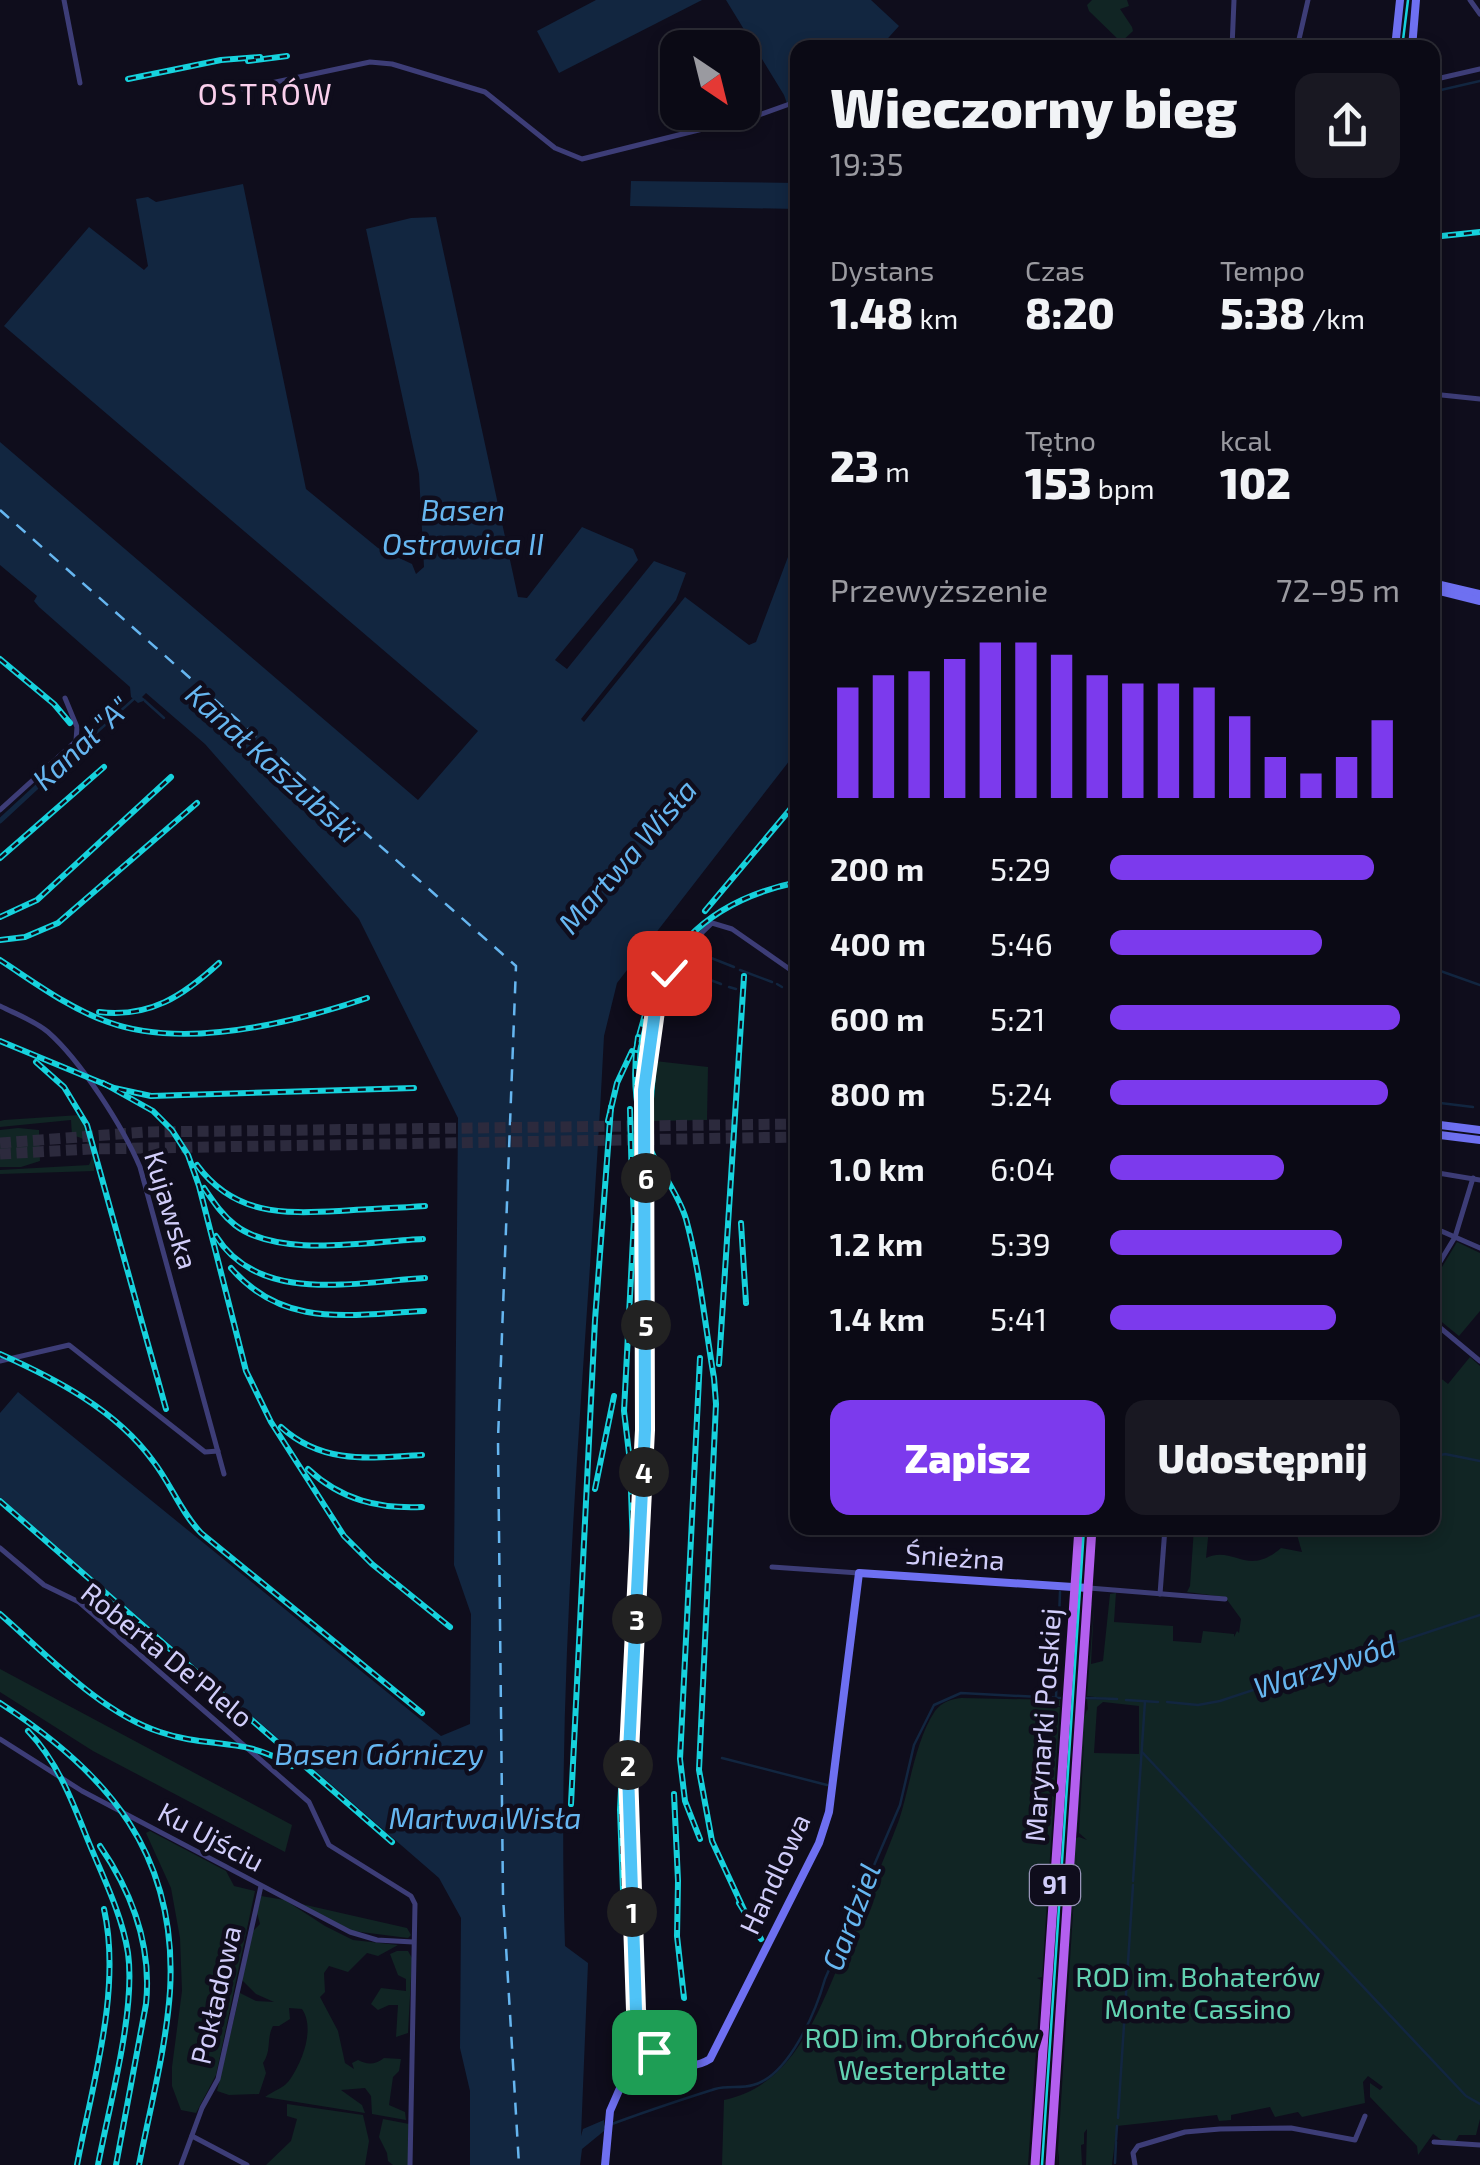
<!DOCTYPE html>
<html lang="pl">
<head>
<meta charset="utf-8">
<style>
	:root { --surface:#0b0a15; --page:#191822; --text:#f1f3f6; --muted:#9a9aa0; --line:#2b2b34; --accent:#7c3aed }
	body { margin:0; font-family:"Exo 2",sans-serif; background:var(--page); color:var(--text); height:100vh; display:flex; flex-direction:column; font-size:38px; white-space:nowrap }
	* { box-sizing:border-box; margin:0 }
	p { font-size:32px; color:var(--muted) }
	.icon { flex:none; width:55px; height:55px; fill:none; stroke:currentColor; stroke-width:2; stroke-linecap:round; stroke-linejoin:round }
	.map { position:relative; flex:1; overflow:hidden }
	.details { position:absolute; left:790px; top:40px; width:650px; height:1495px; display:flex; flex-direction:column; background:var(--surface); border-radius:20px; box-shadow:0 5px 15px #0003,0 0 0 2px var(--line) }
	.details>* { flex:none }
	.needle { width:65px; rotate:145deg }
	.fabs { position:absolute; left:660px; top:30px; display:grid; gap:20px }
	.fabs a { display:grid; place-items:center; width:100px; height:100px; border-radius:20px; background:var(--surface); box-shadow:0 5px 15px #0003,0 0 0 2px var(--line); font-size:50px }
	.pin { position:absolute; display:grid; place-items:center; width:85px; height:85px; color:#fff; margin:-42px; border-radius:20px; box-shadow:0 5px 15px #0006 }
	.km { position:absolute; width:50px; height:50px; margin:-25px; border-radius:50%; background:#222; color:#fff; font-size:28px; line-height:50px; text-align:center }
	.round { display:grid; place-items:center; flex:none; width:105px; height:105px; border-radius:20px; background:var(--page) }
	.overview { display:flex; align-items:center; justify-content:space-between; height:170px; padding:0 40px }
	h1 { font-size:55px; font-weight:800; line-height:75px }
	.stats { display:grid; grid-template-columns:repeat(3,1fr); gap:15px; height:170px; padding:10px 40px }
	.stats div { display:grid; align-content:center }
	.stats b { font-size:42px; font-weight:800 }
	.stats small { font-size:28px; font-weight:400 }
	.stats p { font-size:28px }
	.chart { height:280px; padding:20px 40px }
	.chart p { display:flex; justify-content:space-between }
	.chart svg { width:100%; height:180px; margin-top:10px; stroke:var(--accent); stroke-width:6 }
	.cta { display:flex; gap:20px; margin-top:auto; padding:20px 40px }
	.cta a { flex:1; height:115px; border-radius:20px; background:var(--accent); color:#fff; font-size:40px; font-weight:800; line-height:115px; text-align:center }
	.cta a+a { background:var(--page); color:var(--text) }
	ul { padding:0 40px; list-style:none; font-size:32px }
	li { display:grid; grid-template-columns:160px 120px 1fr; align-items:center; height:75px }
	li i { height:25px; border-radius:12px; background:var(--accent) }
	.map>svg:first-child { display:block }
</style>
</head>
<body>
<div class="map">
<svg width="1480" height="2165" viewBox="0 0 1480 2165">
	<rect width="100%" height="100%" fill="#0f0d1c"/>
	<!-- green -->
	<g fill="#112524" fill-rule="evenodd">
		<polygon points="1092,0 1127,0 1129,6 1120,9 1132,27 1133,31 1121,42 1089,11 1087,5"/>
		<polygon points="655,1061 708,1067 707,1120 654,1121 651,1106"/>
		<path d="M80 1115 94 1157V1171L0 1174V1170L89 1165C97 1151 87 1136 72 1136L71 1120 0 1127V1121L4 1120Z"/>
		<polygon points="18,1128 39,1130 40,1161 21,1167 0,1167 0,1130"/>
		<polygon points="1457,1242 1480,1253 1480,1311 1459,1336 1432,1314 1433,1301 1439,1294 1433,1282"/>
		<path d="M1470 1357 1480 1366V2119L1476 2135H1459L1455 2142 1443 2141 1433 2134 1418 2155 1417 2146 1370 2097V2083L1380 2090 1383 2087 1368 2076 1363 2082 1365 2103 1302 2117 1298 2112 1275 2117 1270 2107 1231 2115V2120L1219 2121 1217 2115 1117 2126 1112 2165H1086L1087 2129 1084 2133V2144L1081 2145 1082 2165H1059V2150L1057 2165 1077 1850 1053 2165 1074 1839 1079 1837 1087 1840 1079 1833 1085 1722 1077 1833 1075 1830 1090 1604H1092L1084 1694 1085 1716 1087 1709 1088 1711 1087 1699 1117 1700 1087 1696 1094 1605 1091 1664 1103 1661 1110 1594 1116 1593 1114 1622 1173 1626V1641L1201 1643 1203 1631 1234 1634V1637L1237 1631 1239 1633 1241 1619 1225 1597 1187 1592 1190 1586 1194 1528H1209L1206 1558C1234 1545 1247 1578 1281 1548L1302 1552 1295 1528H1432L1433 1372 1448 1384ZM1103 1702 1139 1706V1754L1094 1753 1097 1707Z"/>
		<polygon points="0,1669 292,1825 285,1852 93,1751 0,1692"/>
		<path d="M961 1698 1060 1700V1706H1053L1060 1707 1054 1793 1048 1794 1054 1797 1042 1977 1037 1978 1041 1980 1028 2165H722L724 2100C796 2085 819 2009 846 1948 864 1906 883 1863 899 1820 910 1787 915 1741 935 1711 942 1702 951 1699 961 1698Z"/>
		<polygon points="150,1831 226,1871 234,1886 255,1891 216,2075 196,2113 181,2110 172,2086 172,2067 182,1991 180,1938 171,1888 146,1833"/>
		<path d="M261 1896 285 1900 325 1926 353 1940 398 1945 378 1956 367 1953 348 1972 329 1966 324 1973 325 1992 320 1997 338 2031 345 2063 354 2069 352 2063 358 2060C367 2065 375 2065 384 2058L401 2059 399 2071 393 2077 389 2105 405 2112 406 2120 372 2114 371 2096 365 2088 341 2090 362 2105 365 2113 265 2097C274 2090 284 2089 291 2078 303 2060 315 2028 302 2009L289 2008 290 2019 279 2026H273C266 2039 272 2050 263 2063L266 2073 259 2094 229 2095 217 2091 240 1993 256 2001 274 2002 256 1994 242 1980 253 1931 260 1924 257 1913Z"/>
		<polygon points="297,1903 407,1928 411,1935 408,1938 353,1931"/>
		<polygon points="397,1951 408,1951 412,1958 408,2033 396,2037 398,2005 389,2005 378,2010 371,2004 381,1988 406,1991 406,1979 398,1975 390,1954"/>
		<polygon points="287,2104 363,2115 369,2141 365,2165 266,2165 291,2141 297,2119 287,2116"/>
		<polygon points="383,2119 409,2124 408,2165 393,2165 388,2161 387,2153 379,2137"/>
	</g>
	<!-- water -->
	<g fill="#122640">
		<polygon points="596,0 702,0 559,73 537,31"/>
		<polygon points="726,0 871,0 899,26 880,47 798,48 797,132 784,95"/>
		<polygon points="631,181 797,183 797,209 630,206"/>
		<path d="M243 184 306 489 378 548 412 564 416 574 424 567 419 474 366 229 411 218 436 217 518 597 527 598 582 527 633 549 638 560 555 660 567 669 654 561 686 573 676 600 581 719 584 722 685 597 749 645 756 642 797 533V751L617 983 604 1036C589 1340 555 1641 565 1946L588 1963 581 2136 583 2129 604 2120V2131L582 2149 580 2165H470V2091L460 2048 461 1918 439 1878 0 1497V1413L18 1392 441 1736 470 1724 471 1614 454 1565 458 1118 359 919 205 744 146 693 142 697 146 700 138 703 131 697 130 687 39 607 34 601 37 596 0 565V442L418 800 478 731 4 326 89 227 144 270 148 266 136 199 148 197 156 202Z"/>
	</g>
	<g fill="none" stroke-linecap="round" stroke-linejoin="round">
		<!-- stream -->
		<g stroke="#122640" stroke-width="2.5">
			<polyline points="1432,92 1480,81"/>
			<polyline points="145,701 164,718"/>
			<polyline points="55,770 136,697"/>
			<polyline points="696,952 734,967"/>
			<polyline points="1432,968 1480,985"/>
			<polyline points="683,970 688,972"/>
			<polyline points="740,970 772,982"/>
			<polyline points="692,973 721,984"/>
			<polyline points="777,984 782,987"/>
			<polyline points="729,987 736,989"/>
			<polyline points="1432,1102 1473,1107"/>
			<polyline points="1432,1457 1445,1454 1480,1461"/>
			<polyline points="1056,1697 1060,1592"/>
			<polyline points="1087,1698 1117,1699"/>
			<polyline points="1126,1700 1158,1702"/>
			<polyline points="1167,1702 1198,1705 1220,1701 1480,1615"/>
			<polyline points="1142,1752 1466,2096 1480,2104"/>
			<polyline points="722,1758 827,1785"/>
			<polyline points="1133,1881 1145,1701"/>
			<polyline points="1118,2118 1133,1885"/>
			<path d="M604 2127C641 2113 677 2101 715 2089 728 2085 741 2089 753 2085 789 2076 816 2011 825 1979L900 1805 914 1745 934 1705 961 1693 1060 1698"/>
			<polyline points="1116,2140 1117,2126"/>
			<polyline points="1115,2163 1116,2142"/>
		</g>
		<!-- canal -->
		<polyline stroke="#122640" stroke-width="5" points="0,821 55,770"/>
		<!-- ferry -->
		<polyline stroke="#66b6f0" stroke-width="2.5" stroke-dasharray="12 10" stroke-linecap="butt" points="0,510 516,966 498,1439 503,1896 519,2165"/>
		<!-- highway-tunnel -->
		<g stroke="#2c2a3d" stroke-width="11" stroke-dasharray="11 5.5" stroke-linecap="butt">
			<polyline points="0,1143 146,1132 798,1124"/>
			<polyline points="0,1154 90,1149 798,1137"/>
		</g>
		<!-- street -->
		<g stroke="#3d3d77" stroke-width="5">
			<polyline points="64,0 80,83"/>
			<polyline points="1470,0 1480,14"/>
			<polyline points="1232,48 1234,0"/>
			<polyline points="1297,48 1308,0"/>
			<polyline points="1432,80 1480,69"/>
			<polyline points="243,89 370,62 392,64 485,92 555,148 582,159 759,115 798,101"/>
			<polyline points="1432,394 1480,399"/>
			<polyline points="0,810 76,741 77,727 65,698"/>
			<path d="M0 1006C16 1014 35 1021 48 1032 81 1061 123 1127 140 1167L224 1474"/>
			<polyline points="1432,1172 1480,1180"/>
			<polyline points="1432,1227 1480,1248"/>
			<polyline points="1432,1275 1455,1237 1473,1178"/>
			<polyline points="1432,1321 1480,1361"/>
			<polyline points="0,1361 69,1345 205,1452 218,1451"/>
			<polyline points="0,1548 44,1585 79,1602 309,1802 329,1845 411,1896 415,1904 410,2165"/>
			<polyline points="772,1567 859,1573"/>
			<polyline points="1089,1588 1225,1599"/>
			<polyline points="1160,1594 1165,1528"/>
			<polyline points="0,1739 82,1791 350,1932 377,1940 413,1942"/>
			<polyline points="641,2040 636,2010 628,1772 645,1430 645,1090 654,1018 662,989 686,948 712,923 732,929 798,975"/>
			<polyline points="192,2136 247,2165"/>
			<polyline points="1434,2142 1480,2145"/>
			<polyline points="181,2165 202,2108 218,2079 261,1886"/>
			<polyline points="1135,2165 1133,2153 1138,2146 1185,2132 1220,2129 1291,2128 1355,2140 1365,2116"/>
		</g>
		<!-- secondary -->
		<g stroke="#6e70f1" stroke-width="8">
			<polyline points="1395,48 1400,0"/>
			<polyline points="1412,48 1416,0"/>
			<polyline points="1432,583 1480,594"/>
			<polyline points="1432,589 1480,601"/>
			<polyline points="1432,1124 1480,1130"/>
			<polyline points="1432,1134 1480,1140"/>
			<path d="M605 2165 610 2111 641 2040C661 2057 685 2075 710 2059L819 1843 829 1812 859 1573 1088 1588"/>
		</g>
		<!-- primary -->
		<g stroke="#b35fef" stroke-width="9">
			<polyline points="1035,2165 1079,1528"/>
			<polyline points="1050,2165 1092,1528"/>
		</g>
		<!-- tram -->
		<g stroke="#16d2dd" stroke-width="2.5">
			<polyline points="1402,48 1408,0"/>
			<polyline points="1042,2165 1084,1528"/>
		</g>
		<defs>
			<g id="rail">
				<polyline points="248,61 287,56"/>
				<polyline points="128,79 221,60 260,57"/>
				<polyline points="1432,237 1480,232"/>
				<polyline points="0,659 54,704 70,723"/>
				<polyline points="0,858 104,767"/>
				<polyline points="705,911 798,800"/>
				<polyline points="0,917 37,900 171,777"/>
				<polyline points="0,940 25,937 58,923 197,803"/>
				<path d="M0 960C34 982 70 1009 108 1022 185 1050 292 1023 367 998"/>
				<path d="M99 1012C150 1018 183 996 219 963"/>
				<path d="M638 1037C632 1078 635 1120 654 1157 665 1178 679 1196 686 1219 700 1270 705 1326 714 1378L716 1404 699 1770 712 1841 745 1912"/>
				<polyline points="0,1041 114,1088 151,1096 414,1088"/>
				<path d="M636 1050C655 955 702 902 798 882"/>
				<polyline points="36,1062 64,1087 87,1125 166,1409"/>
				<polyline points="103,1083 153,1111 172,1130 188,1155 199,1186 246,1371 271,1422 344,1536 372,1564 450,1627"/>
				<polyline points="630,1109 632,1184"/>
				<polyline points="650,1112 656,1033 665,994"/>
				<polyline points="608,1121 617,1083 632,1051"/>
				<path d="M197 1165C234 1215 282 1214 339 1211 368 1209 397 1208 425 1206"/>
				<path d="M204 1188C213 1201 222 1215 235 1225 279 1259 370 1241 423 1239"/>
				<polyline points="741,1223 746,1303"/>
				<path d="M216 1236C259 1305 356 1282 425 1278"/>
				<path d="M231 1268C285 1330 351 1314 424 1311"/>
				<path d="M0 1354C56 1379 116 1410 153 1461 171 1484 180 1511 201 1533L422 1713"/>
				<polyline points="700,1358 680,1759 685,1801 700,1839"/>
				<polyline points="719,1364 744,976"/>
				<path d="M281 1427C323 1465 370 1458 422 1455"/>
				<path d="M308 1469C341 1500 379 1509 422 1507"/>
				<polyline points="595,1489 614,1396"/>
				<polyline points="0,1501 392,1842"/>
				<path d="M0 1614C46 1654 101 1713 160 1732 209 1749 244 1736 292 1766"/>
				<path d="M0 1703C108 1773 178 1854 170 1991 166 2049 150 2108 139 2165"/>
				<path d="M28 1731C57 1761 72 1800 87 1838 102 1875 122 1914 128 1953 136 2011 109 2106 98 2165"/>
				<polyline points="674,1794 678,1881 677,1936 684,1998"/>
				<polyline points="571,1804 595,1320 611,1107"/>
				<path d="M100 1846C133 1894 152 1946 146 2004L116 2165"/>
				<polyline points="739,1903 761,1939"/>
				<polyline points="624,1918 620,1810 633,1549 630,1462 624,1411 634,1219 632,1174"/>
				<path d="M77 2165C92 2085 122 1990 104 1909"/>
			</g>
		</defs>
		<!-- rail casing -->
		<use href="#rail" stroke="#16d2dd" stroke-width="6"/>
		<!-- rail -->
		<use href="#rail" stroke="#0f0d1c" stroke-width="2.5" stroke-dasharray="8" stroke-linecap="butt"/>
	</g>
	<g fill="none" stroke-linecap="round" stroke-linejoin="round">
		<defs>
			<polyline id="route" points="654,2052 641,2040 636,2010 628,1772 645,1430 644,1090 655,1011 669,973"/>
		</defs>
		<!-- route casing -->
		<use href="#route" stroke="#fff" stroke-width="20"/>
		<!-- route -->
		<use href="#route" stroke="#4fc3f7" stroke-width="12"/>
	</g>
	<g text-anchor="middle" stroke-width="9" stroke-linejoin="round" paint-order="stroke">
		<!-- shield labels -->
		<rect fill="#0f0d1c" stroke="#9793b7" stroke-width="2.5" x="1030" y="1865" width="50" height="40" rx="8"/>
		<g font-size="25" font-weight="bold" fill="#d1cdfa">
			<text x="1055" y="1894">91</text>
		</g>
		<!-- street labels -->
		<g font-size="28" fill="#d1cdfa" stroke="#0f0d1c">
			<text transform="translate(171 1210) rotate(73)" y="10">Kujawska</text>
			<text transform="translate(955 1557) rotate(4)" y="10">Śnieżna</text>
			<text transform="translate(167 1655) rotate(39)" y="10">Roberta De'Plelo</text>
			<text transform="translate(1043 1725) rotate(-86)" y="10">Marynarki Polskiej</text>
			<text transform="translate(211 1837) rotate(28)" y="10">Ku Ujściu</text>
			<text transform="translate(775 1874) rotate(-65)" y="10">Handlowa</text>
			<text transform="translate(216 1995) rotate(-77)" y="10">Pokładowa</text>
		</g>
		<!-- park labels -->
		<g font-size="28" fill="#62d2b1" stroke="#0f0d1c">
			<text x="1198" y="1987">ROD im. Bohaterów<tspan x="1198" dy="32">Monte Cassino</tspan></text>
			<text x="922" y="2048">ROD im. Obrońców<tspan x="922" dy="32">Westerplatte</tspan></text>
		</g>
		<!-- neighbourhood labels -->
		<g font-size="30" letter-spacing="2.5" fill="#facfec" stroke="#0f0d1c">
			<text x="266" y="105">OSTRÓW</text>
		</g>
		<!-- water labels -->
		<g font-size="30" font-style="italic" fill="#66b6f0" stroke="#0f0d1c">
			<text x="463" y="521">Basen<tspan x="463" dy="34">Ostrawica II</tspan></text>
			<text transform="translate(82 744) rotate(-43)" y="10">Kanał "A"</text>
			<text transform="translate(272 764) rotate(42)" y="10">Kanał Kaszubski</text>
			<text transform="translate(628 857) rotate(-49)" y="10">Martwa Wisła</text>
			<text transform="translate(1325 1667) rotate(-18)" y="10">Warzywód</text>
			<text x="379" y="1765">Basen Górniczy</text>
			<text x="485" y="1829">Martwa Wisła</text>
			<text transform="translate(852 1917) rotate(-69)" y="10">Gardziel</text>
		</g>
	</g>
</svg>
<div class="fabs">
<a><svg class="needle" viewBox="-14 -14 28 28"><path d="M0-13l5 13h-10z" fill="#e53935"/><path d="M0 13l5-13h-10z" fill="#9a9aa0"/></svg></a>
</div>
<div class="pin" style="left:654px;top:2052px;background:#1e9e55"><svg class="icon" aria-label="arrive" viewBox="0 0 24 24"><path d="M6 21V4h12l-3 4 3 4H6"/></svg></div>
<div class="pin" style="left:669px;top:973px;background:#d93025"><svg class="icon" aria-label="check" viewBox="0 0 24 24"><path d="M5 12l5 5 9-10"/></svg></div>
<b class="km" style="left:632px;top:1912px">1</b>
<b class="km" style="left:628px;top:1765px">2</b>
<b class="km" style="left:637px;top:1619px">3</b>
<b class="km" style="left:644px;top:1472px">4</b>
<b class="km" style="left:646px;top:1325px">5</b>
<b class="km" style="left:646px;top:1178px">6</b>
<section class="details">
<div class="overview"><div><h1>Wieczorny bieg</h1><p>19:35</p></div><a class="round"><svg class="icon" aria-label="share" viewBox="0 0 24 24"><path d="M12 15V3M7 8l5-5 5 5M5 13v7h14v-7"/></svg></a></div>
<div class="stats">
<div><p>Dystans</p><b>1.48<small> km</small></b></div>
<div><p>Czas</p><b>8:20</b></div>
<div><p>Tempo</p><b>5:38<small> /km</small></b></div>
</div>
<div class="stats">
<div><b>23<small> m</small></b></div>
<div><p>Tętno</p><b>153<small> bpm</small></b></div>
<div><p>kcal</p><b>102</b></div>
</div>
<div class="chart"><p><span>Przewyższenie</span>72–95 m</p>
<svg viewBox="0 0 160 44" preserveAspectRatio="none"><path d="M5 44V17M15 44V14M25 44V13M35 44V10M45 44V6M55 44V6M65 44V9M75 44V14M85 44V16M95 44V16M105 44V17M115 44V24M125 44V34M135 44V38M145 44V34M155 44V25"/></svg>
</div>
<ul>
<li><b>200 m</b>5:29<i style="width:91%"></i></li>
<li><b>400 m</b>5:46<i style="width:73%"></i></li>
<li><b>600 m</b>5:21<i style="width:100%"></i></li>
<li><b>800 m</b>5:24<i style="width:96%"></i></li>
<li><b>1.0 km</b>6:04<i style="width:60%"></i></li>
<li><b>1.2 km</b>5:39<i style="width:80%"></i></li>
<li><b>1.4 km</b>5:41<i style="width:78%"></i></li>
</ul>
<div class="cta"><a>Zapisz</a><a>Udostępnij</a></div>
</section>
</div>
</body>
</html>
